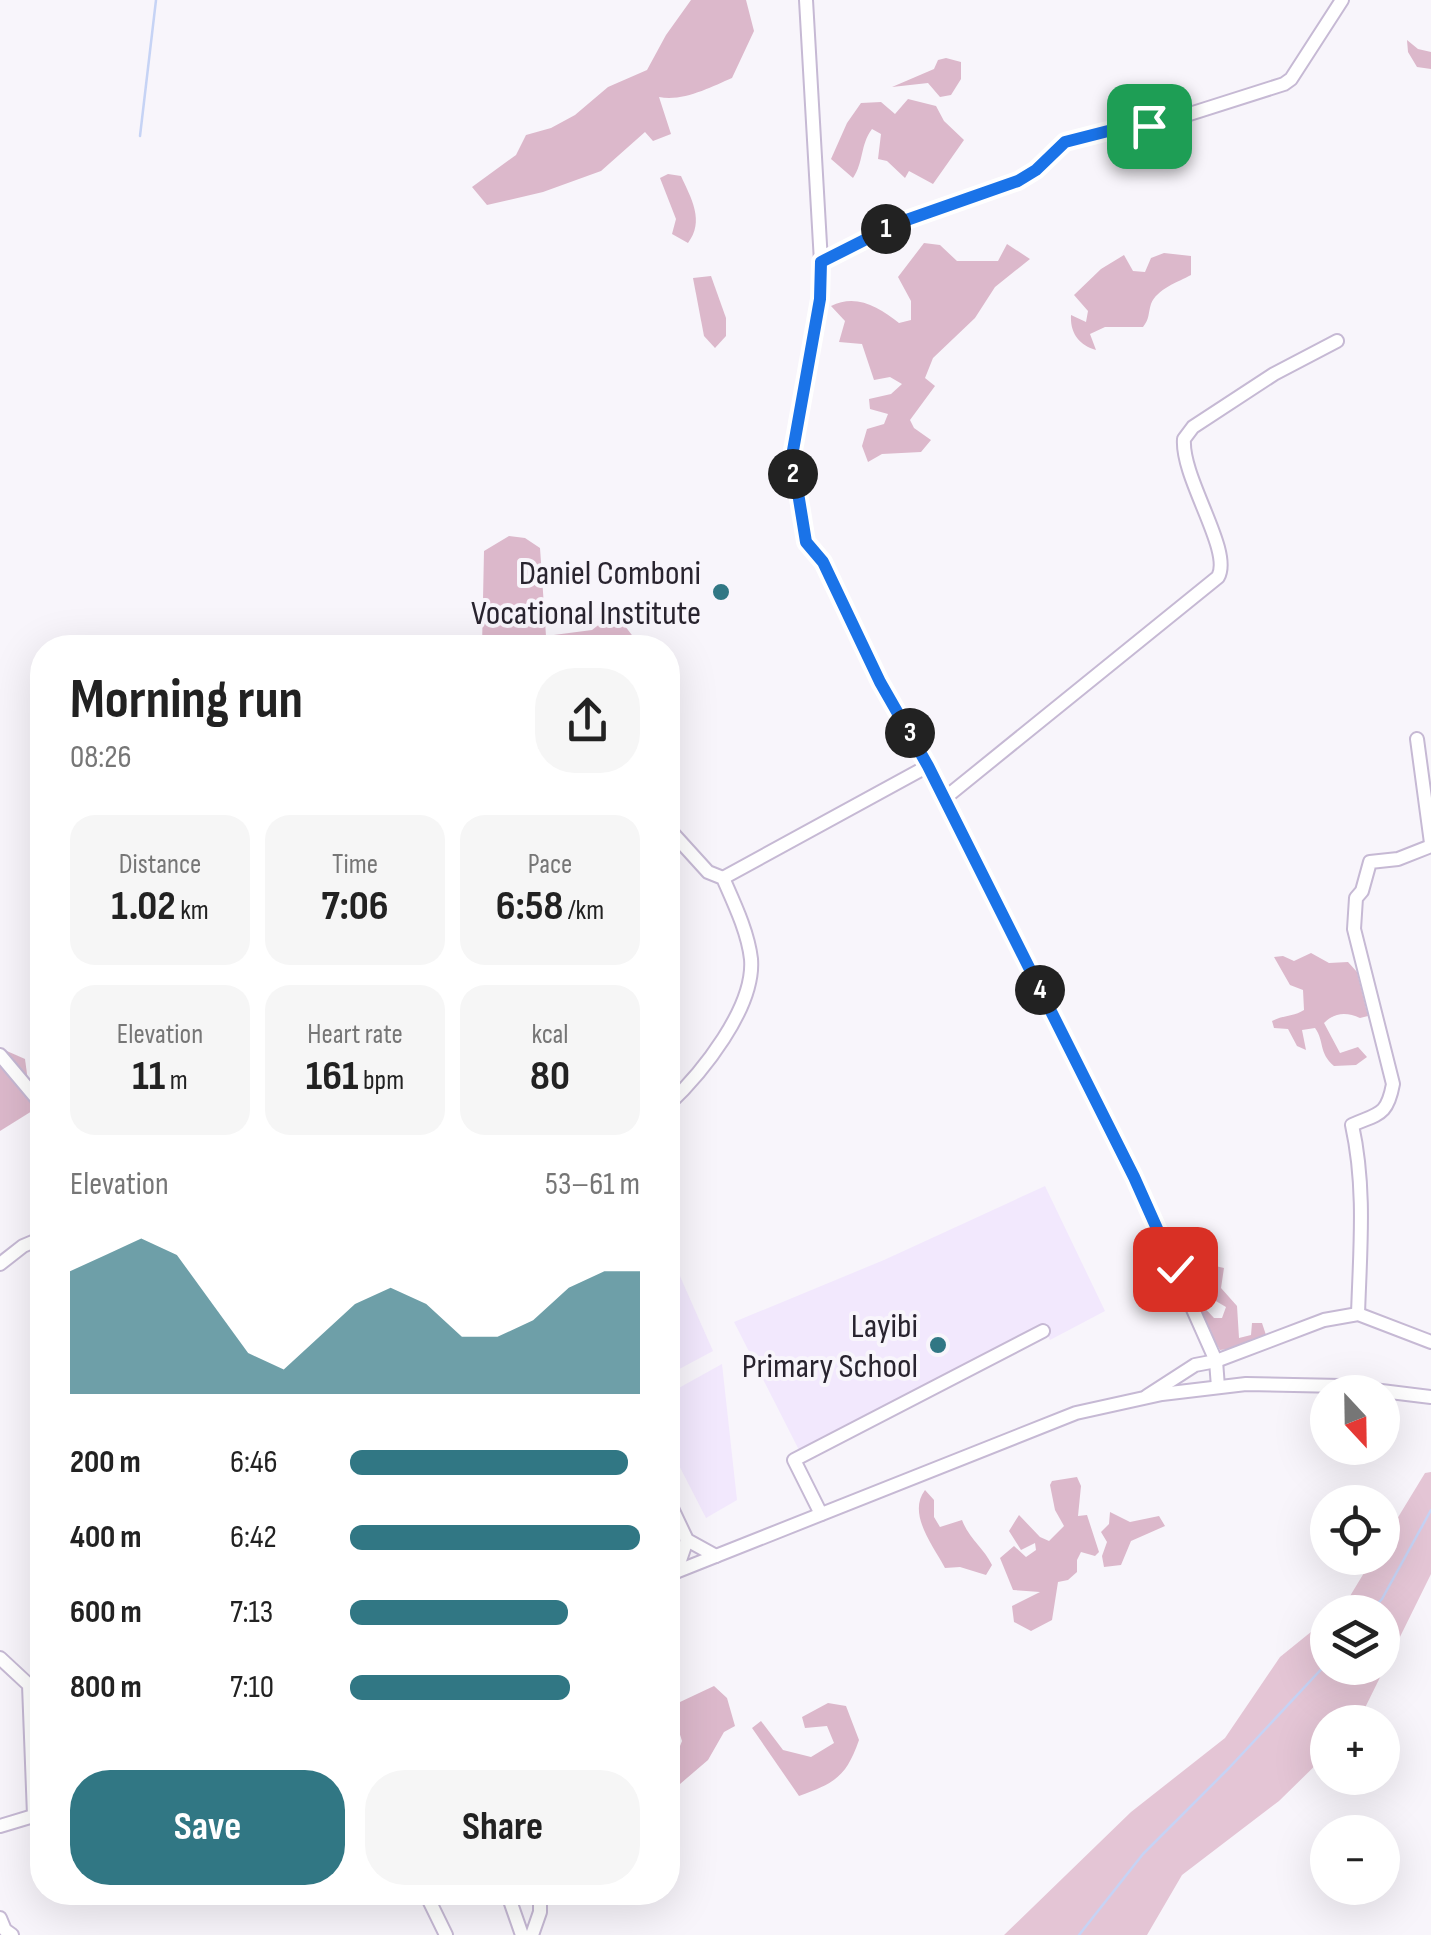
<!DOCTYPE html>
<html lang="en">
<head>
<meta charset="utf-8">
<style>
	:root { --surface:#fff; --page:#f6f6f6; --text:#222; --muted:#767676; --accent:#317784 }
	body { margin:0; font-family:"Sofia Sans Condensed",sans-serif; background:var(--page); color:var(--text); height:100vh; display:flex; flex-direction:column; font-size:38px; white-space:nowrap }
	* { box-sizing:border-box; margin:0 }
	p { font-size:32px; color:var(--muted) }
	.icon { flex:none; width:55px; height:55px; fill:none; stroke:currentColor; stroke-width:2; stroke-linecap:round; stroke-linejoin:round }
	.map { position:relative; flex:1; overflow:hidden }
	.drawer { position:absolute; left:30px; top:635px; width:650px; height:1270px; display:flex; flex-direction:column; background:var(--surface); border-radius:40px; box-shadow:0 10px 40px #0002 }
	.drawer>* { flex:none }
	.needle { width:65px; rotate:158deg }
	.buttons { position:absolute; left:1310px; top:1375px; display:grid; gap:20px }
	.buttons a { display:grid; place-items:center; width:90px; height:90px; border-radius:50%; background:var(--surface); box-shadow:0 10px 40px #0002; font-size:50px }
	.pin { position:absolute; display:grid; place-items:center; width:85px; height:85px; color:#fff; margin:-42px; border-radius:20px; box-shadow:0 5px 15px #0006 }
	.km { position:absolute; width:50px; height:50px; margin:-25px; border-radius:50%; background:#222; color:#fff; font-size:28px; line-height:50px; text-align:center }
	.round { display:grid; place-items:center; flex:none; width:105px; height:105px; border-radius:40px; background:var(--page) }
	.headline { display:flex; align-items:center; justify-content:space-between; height:170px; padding:0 40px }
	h1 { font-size:55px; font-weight:700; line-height:75px }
	.figures { display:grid; grid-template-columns:repeat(3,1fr); gap:15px; height:170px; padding:10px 40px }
	.figures div { display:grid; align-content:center; border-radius:25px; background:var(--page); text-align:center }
	.figures b { font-size:42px; font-weight:700 }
	.figures small { font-size:28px; font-weight:400 }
	.figures p { font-size:28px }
	.chart { height:280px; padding:20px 40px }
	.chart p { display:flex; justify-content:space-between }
	.chart svg { width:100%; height:180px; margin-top:10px; fill:var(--accent); opacity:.7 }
	.cta { display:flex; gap:20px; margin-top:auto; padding:20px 40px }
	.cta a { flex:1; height:115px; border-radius:40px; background:var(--accent); color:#fff; font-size:40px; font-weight:700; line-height:115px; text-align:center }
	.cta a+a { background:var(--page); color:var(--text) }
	ul { padding:0 40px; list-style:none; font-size:32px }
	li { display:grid; grid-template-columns:160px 120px 1fr; align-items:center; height:75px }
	li i { height:25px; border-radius:12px; background:var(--accent) }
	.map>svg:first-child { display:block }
</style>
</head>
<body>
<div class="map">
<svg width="1431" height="1935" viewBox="0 0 1431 1935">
	<rect width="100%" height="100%" fill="#f8f5fb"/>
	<!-- built -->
	<g fill="#f2e8fd">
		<polygon points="1045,1186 1105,1311 1050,1340 1044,1328 801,1454 734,1322 884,1260"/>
		<polygon points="668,1249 713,1351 668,1375"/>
		<polygon points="722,1364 737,1500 706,1518 668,1444 668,1394"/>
	</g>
	<!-- green -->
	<polygon fill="#e4c5d5" points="1431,1472 1431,1574 1358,1722 1328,1722 1327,1754 1279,1801 1182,1875 1147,1935 1004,1935 1131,1812 1225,1738 1280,1657 1327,1619 1328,1668 1382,1668 1382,1612 1336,1612 1344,1606 1373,1558 1382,1558 1383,1542 1425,1473"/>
	<!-- forest -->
	<g fill="#dcb8cb">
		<path d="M691 0H746L754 31 732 78C711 87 683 102 659 97L671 134 653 141 645 132 601 171 543 192 487 205 472 187 516 155 526 135 551 128 575 115 608 87 647 70 666 35Z"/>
		<polygon points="1407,40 1418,49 1431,52 1431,69 1417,67 1408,52"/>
		<polygon points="946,58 961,62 961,79 951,95 940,97 928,83 892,87 934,69 938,60"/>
		<path d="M908 99 936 106 944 121 964 140 933 184 909 171 905 178 887 161 878 159 881 134 872 129C860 145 864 162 853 178L831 159 847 123 861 103 881 102 895 114Z"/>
		<path d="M668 174 681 176C691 198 705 221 688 243L672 234 676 219 660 178Z"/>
		<path d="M924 243 940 245 957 261H998L1007 244 1030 259 995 287 975 318 933 358 925 378 935 386 910 420 914 428 931 440 921 452 882 454 868 462 862 446 867 429 884 424 888 414 870 409 869 399 891 394 902 384 890 377 874 380 862 344 839 342 845 321 831 306C856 293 879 307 899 323L911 320V301L898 277Z"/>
		<path d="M1164 253 1191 256V275C1178 282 1157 289 1151 304 1148 313 1150 318 1143 327H1105L1090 334 1096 350C1079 345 1070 333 1071 315L1086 322 1088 311 1074 295 1101 269 1124 255 1133 271 1145 272 1151 258Z"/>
		<polygon points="711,276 726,318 726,336 715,348 704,336 693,278"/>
		<polygon points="509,536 525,538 540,548 546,636 592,630 610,616 625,626 641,647 482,647 484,551"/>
		<path d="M1311 953 1329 963 1348 962 1357 972 1368 1016 1360 1018C1347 1012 1335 1012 1324 1023L1340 1053 1358 1047 1367 1057 1356 1065 1334 1066C1318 1052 1325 1042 1315 1028L1302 1030 1306 1050 1297 1046 1288 1029 1274 1028 1272 1021C1283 1015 1293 1017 1304 1010L1303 990 1290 985 1274 957 1283 956 1294 961Z"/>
		<polygon points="0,1048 25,1059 32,1111 0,1131"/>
		<polygon points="1211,1265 1224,1268 1221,1288 1237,1306 1239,1338 1251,1335 1252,1323 1262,1323 1266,1335 1239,1348 1220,1350 1195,1307 1201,1304 1214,1318 1222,1318 1226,1307 1209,1297 1200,1299"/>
		<polygon points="1077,1477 1081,1486 1078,1516 1087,1515 1099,1552 1095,1556 1081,1552 1077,1560 1077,1572 1068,1580 1058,1582 1052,1620 1031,1631 1014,1622 1012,1606 1040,1592 1013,1590 1000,1558 1014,1546 1026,1557 1036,1550 1035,1543 1021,1550 1009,1531 1019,1515 1040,1537 1049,1541 1064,1526 1055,1510 1050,1485 1052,1481"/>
		<path d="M925 1490 934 1500V1517L940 1527 962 1520C969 1539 984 1548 992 1565L986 1575 960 1567 945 1568C933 1545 907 1514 925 1490Z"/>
		<polygon points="1110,1512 1130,1522 1159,1516 1165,1526 1131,1541 1121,1565 1104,1567 1102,1556 1107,1542 1101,1532 1109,1524"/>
		<polygon points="714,1686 727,1698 735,1726 724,1732 708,1760 680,1784 676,1756 682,1741 676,1722 668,1723 668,1704 680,1702"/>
		<path d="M828 1703 846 1706 859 1740C846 1777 835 1783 799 1796L752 1728 761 1721 783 1750 811 1757 834 1743 827 1726 805 1728 802 1717Z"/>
	</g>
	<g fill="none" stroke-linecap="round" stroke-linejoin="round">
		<!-- stream -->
		<g stroke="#c6d3f5" stroke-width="2.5">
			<polyline points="140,136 156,0"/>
			<polyline points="1370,1612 1382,1599 1431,1510"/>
			<polyline points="1079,1935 1143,1854 1229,1768 1328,1662"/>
		</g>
		<defs>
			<g id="minor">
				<polyline points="806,0 821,262 819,299 792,458 806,542 823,562 880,682 928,766 986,880 1134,1177 1216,1361 1218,1387"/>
				<polyline points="821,262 898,223 1017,181 1036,170 1065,142 1116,129 1155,125 1284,84 1291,79 1342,0"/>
				<polyline points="1417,739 1431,843"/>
				<path d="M945 798 1218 577C1233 551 1181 478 1184 439L1193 427 1274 374 1337 341"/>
				<path d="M668 828 708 872 723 878C734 903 748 932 751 959 755 1008 701 1074 668 1105"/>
				<polyline points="723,878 928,766"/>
				<polyline points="0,1055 42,1105"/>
				<polyline points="0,1264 23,1246 42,1238"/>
				<path d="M1358 1314C1360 1250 1366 1188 1352 1125 1379 1113 1387 1116 1393 1084L1354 929 1356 898 1362 891 1370 862 1398 859 1431 846"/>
				<polyline points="1147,1396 1195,1365 1216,1361 1324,1320 1358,1314 1431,1342"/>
				<polyline points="668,1500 687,1540 716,1556"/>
				<polyline points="821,1514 794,1460 1043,1331"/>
				<polyline points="676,1572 687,1540"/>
				<polyline points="668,1575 1076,1413 1162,1394 1246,1384 1341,1386 1431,1397"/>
				<polyline points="0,1658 29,1685 34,1815"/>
				<polyline points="0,1826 40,1814"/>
				<polyline points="425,1892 446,1935"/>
				<polyline points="507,1892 522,1935"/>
				<polyline points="0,1918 5,1930 12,1935"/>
				<polyline points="532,1935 540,1912 540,1892"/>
			</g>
		</defs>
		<!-- minor casing -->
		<use href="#minor" stroke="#c6b9d4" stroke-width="16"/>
		<!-- minor -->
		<use href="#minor" stroke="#fff" stroke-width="12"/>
	</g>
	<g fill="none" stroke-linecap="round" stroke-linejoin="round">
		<defs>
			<polyline id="route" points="1149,126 1116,129 1065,142 1036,170 1018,181 898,223 821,262 820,299 792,456 806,542 823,562 880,682 928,766 1134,1177 1175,1269"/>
		</defs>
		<!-- route casing -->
		<use href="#route" stroke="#fff" stroke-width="20"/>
		<!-- route -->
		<use href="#route" stroke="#1a73e8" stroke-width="12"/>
	</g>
	<!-- markers -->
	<g fill="#317784" stroke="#f8f5fb" stroke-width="4">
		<circle cx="721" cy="592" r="10"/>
		<circle cx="938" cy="1345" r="10"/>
	</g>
	<g text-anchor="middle" stroke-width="8" stroke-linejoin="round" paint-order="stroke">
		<!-- poi labels -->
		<g font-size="35" fill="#29242f" stroke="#f8f5fb" text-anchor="end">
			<text x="701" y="584">Daniel Comboni<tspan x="701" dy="40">Vocational Institute</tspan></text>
			<text x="918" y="1337">Layibi<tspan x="918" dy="40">Primary School</tspan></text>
		</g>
	</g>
</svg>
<div class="buttons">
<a><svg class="needle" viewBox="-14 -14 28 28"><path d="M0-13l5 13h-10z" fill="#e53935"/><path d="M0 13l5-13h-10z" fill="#767676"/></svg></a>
<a><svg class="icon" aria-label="locate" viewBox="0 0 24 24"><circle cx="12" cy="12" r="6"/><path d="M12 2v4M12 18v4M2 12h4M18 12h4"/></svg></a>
<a><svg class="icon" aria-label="layers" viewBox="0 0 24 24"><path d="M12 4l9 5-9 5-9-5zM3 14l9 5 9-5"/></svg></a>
<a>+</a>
<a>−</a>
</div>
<div class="pin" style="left:1149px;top:126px;background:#1e9e55"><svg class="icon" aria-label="arrive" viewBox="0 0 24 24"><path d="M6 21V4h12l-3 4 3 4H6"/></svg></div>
<div class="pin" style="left:1175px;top:1269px;background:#d93025"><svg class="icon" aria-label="check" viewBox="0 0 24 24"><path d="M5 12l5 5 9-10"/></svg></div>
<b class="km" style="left:886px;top:229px">1</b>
<b class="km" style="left:793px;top:474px">2</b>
<b class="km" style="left:910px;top:733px">3</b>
<b class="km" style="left:1040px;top:990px">4</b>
<section class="drawer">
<div class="headline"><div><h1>Morning run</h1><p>08:26</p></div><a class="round"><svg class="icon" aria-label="share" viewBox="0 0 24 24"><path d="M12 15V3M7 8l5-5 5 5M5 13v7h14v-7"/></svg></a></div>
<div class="figures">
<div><p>Distance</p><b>1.02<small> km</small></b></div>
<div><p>Time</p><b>7:06</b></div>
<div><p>Pace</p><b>6:58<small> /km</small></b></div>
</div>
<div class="figures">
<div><p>Elevation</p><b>11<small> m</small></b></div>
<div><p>Heart rate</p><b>161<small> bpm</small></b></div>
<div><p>kcal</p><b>80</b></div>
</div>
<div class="chart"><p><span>Elevation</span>53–61 m</p>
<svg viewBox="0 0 160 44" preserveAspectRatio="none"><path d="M0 44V14L10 10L20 6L30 10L40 22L50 34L60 38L70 30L80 22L90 18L100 22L110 30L120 30L130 26L140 18L150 14L160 14V44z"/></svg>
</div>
<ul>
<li><b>200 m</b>6:46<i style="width:96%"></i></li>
<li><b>400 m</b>6:42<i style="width:100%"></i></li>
<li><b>600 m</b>7:13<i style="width:75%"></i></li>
<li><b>800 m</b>7:10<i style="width:76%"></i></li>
</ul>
<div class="cta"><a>Save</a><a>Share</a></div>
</section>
</div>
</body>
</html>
